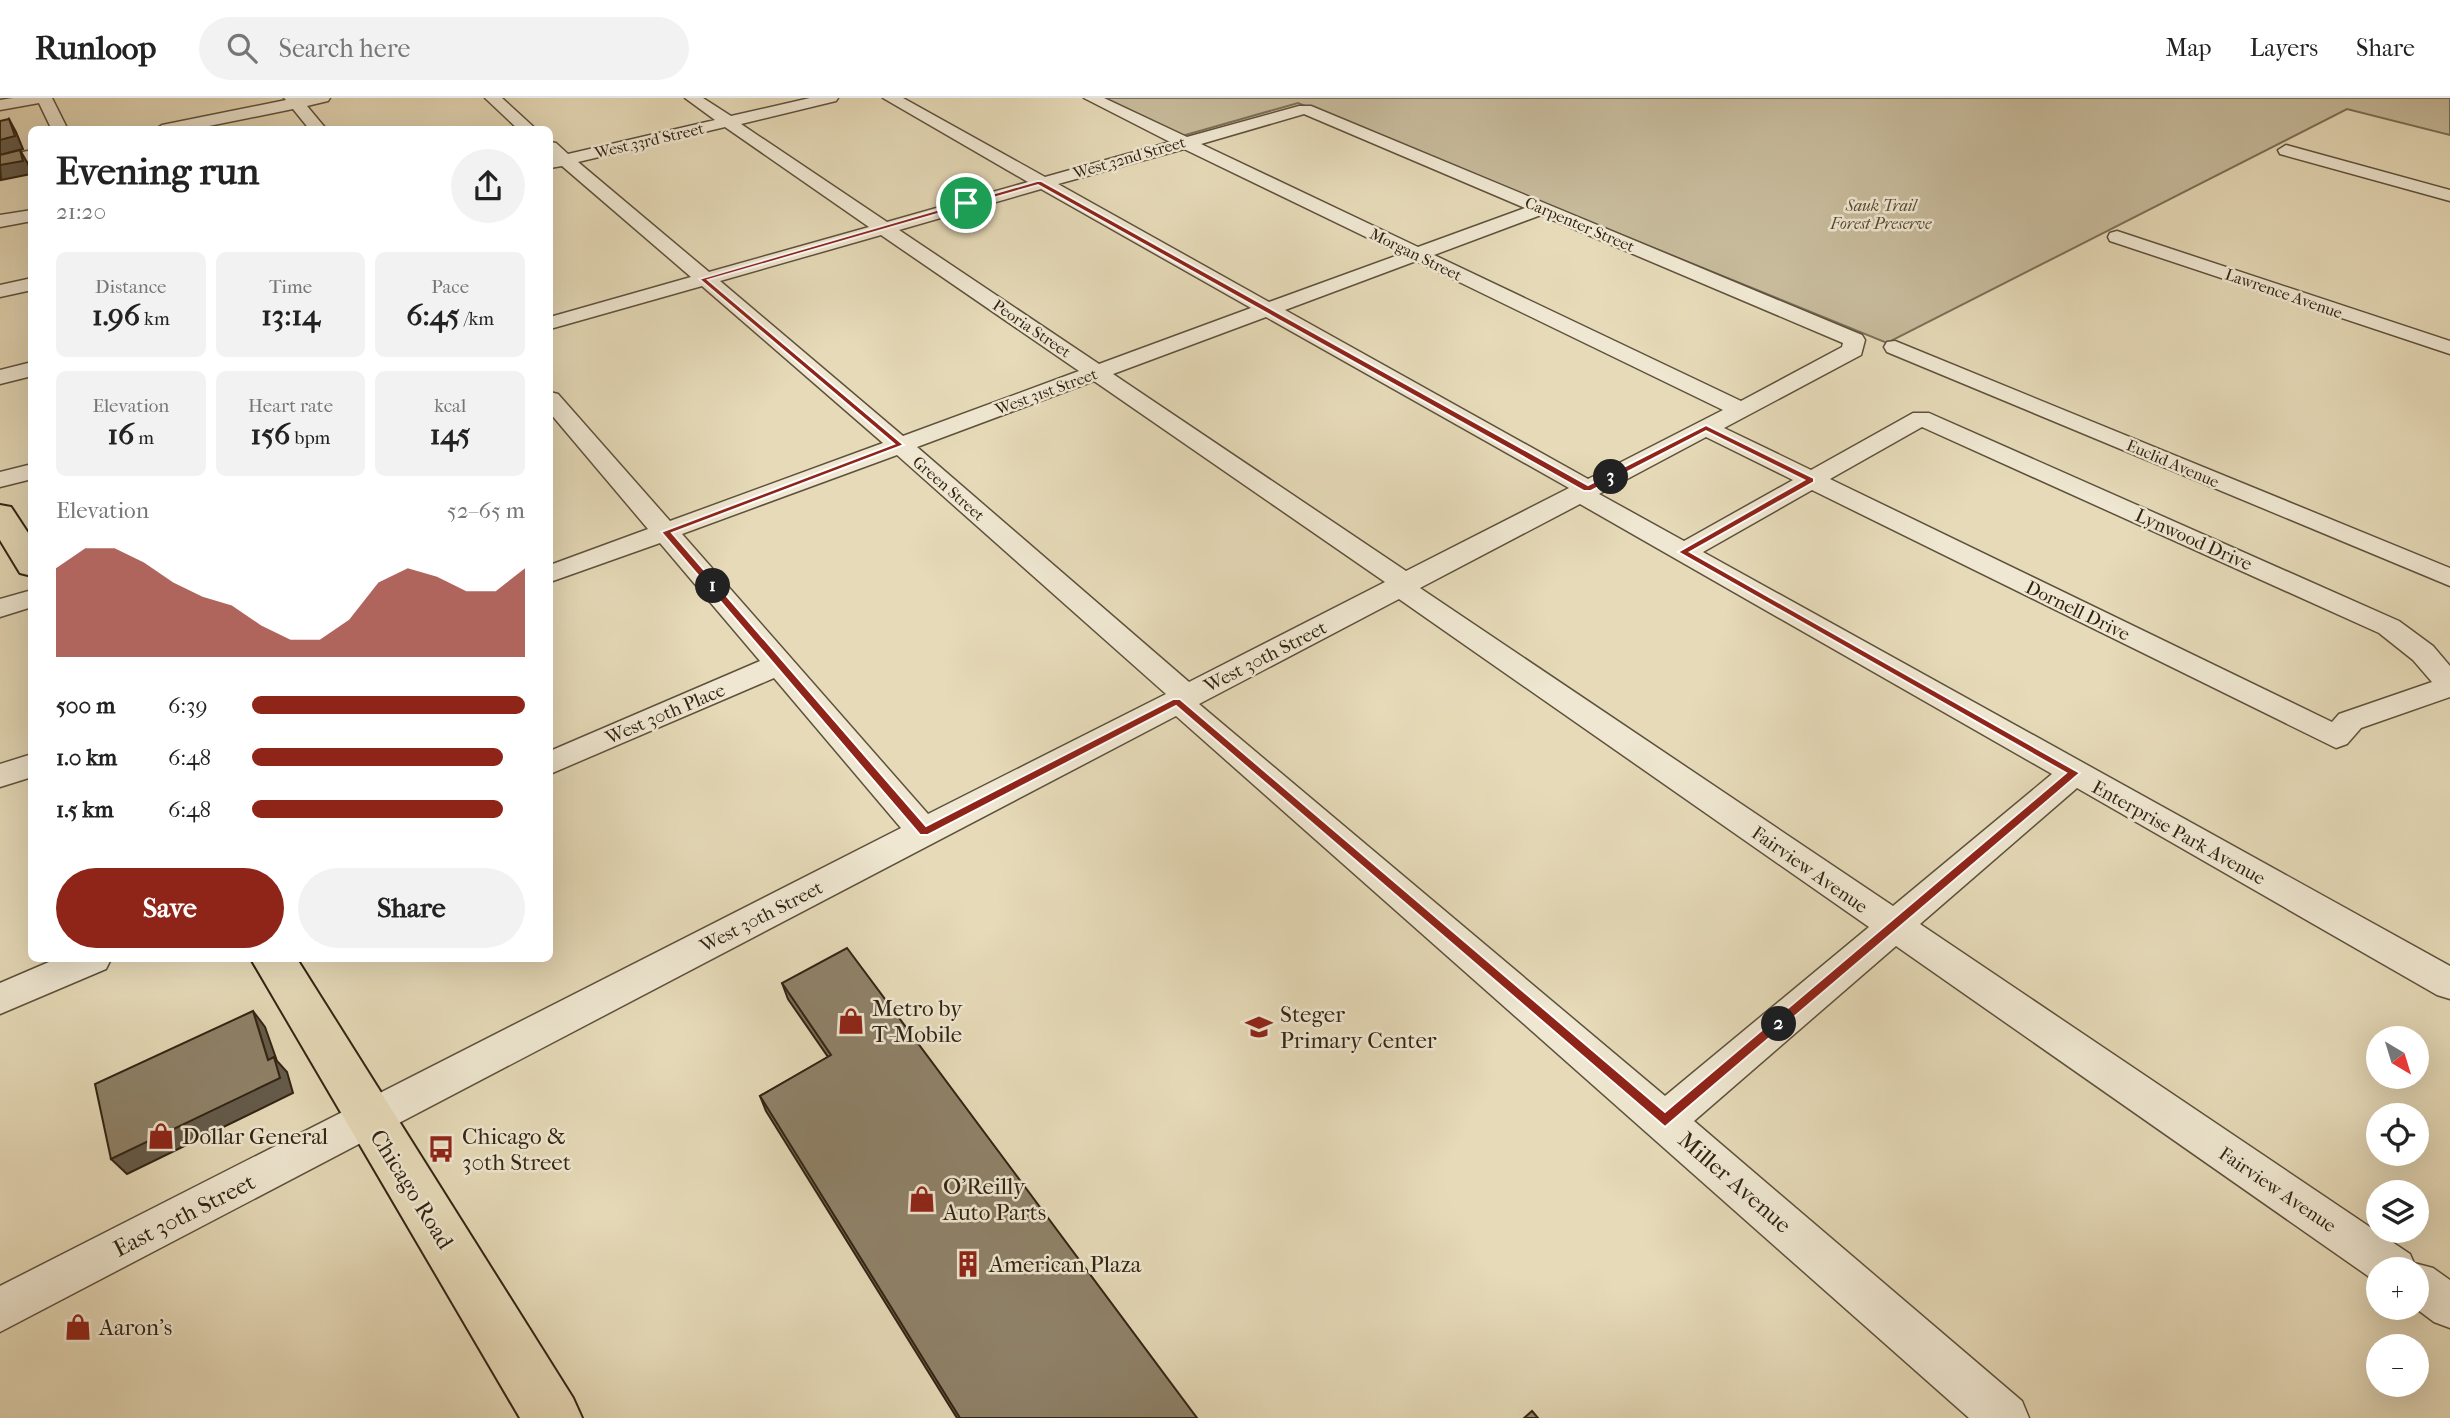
<!DOCTYPE html>
<html lang="en">
<head>
<meta charset="utf-8">
<style>
	:root { --surface:#fff; --page:#f2f2f2; --text:#222; --muted:#767676; --line:#e0e0e0; --accent:#8f2418 }
	body { margin:0; font-family:"IM FELL French Canon",serif; background:var(--page); color:var(--text); height:100vh; display:flex; flex-direction:column; font-size:26px; white-space:nowrap }
	* { box-sizing:border-box; margin:0 }
	p { font-size:23px; color:var(--muted) }
	.icon { flex:none; width:38px; height:38px; fill:none; stroke:currentColor; stroke-width:2; stroke-linecap:round; stroke-linejoin:round }
	.map { position:relative; flex:1; overflow:hidden }
	.sheet { position:absolute; left:28px; top:28px; width:525px; height:836px; display:flex; flex-direction:column; background:var(--surface); border-radius:10px; box-shadow:0 7px 28px #0002 }
	.sheet>* { flex:none }
	.needle { width:46px; rotate:142deg }
	.fabs { position:absolute; left:2366px; top:928px; display:grid; gap:14px }
	.fabs a { display:grid; place-items:center; width:63px; height:63px; border-radius:50%; background:var(--surface); box-shadow:0 7px 28px #0002; font-size:35px }
	.pin { position:absolute; display:grid; place-items:center; width:60px; height:60px; color:#fff; margin:-30px; border:4px solid #fff; border-radius:50%; box-shadow:0 2px 7px #0007 }
	.km { position:absolute; width:35px; height:35px; margin:-18px; border-radius:50%; background:#222; color:#fff; font-size:19px; line-height:35px; text-align:center }
	.round { display:grid; place-items:center; flex:none; width:74px; height:74px; border-radius:37px; background:var(--page) }
	.overview { display:flex; align-items:center; justify-content:space-between; height:119px; padding:0 28px }
	h1 { font-size:38px; font-weight:700; line-height:52px }
	.figures { display:grid; grid-template-columns:repeat(3,1fr); gap:10px; height:119px; padding:7px 28px }
	.figures div { display:grid; align-content:center; border-radius:10px; background:var(--page); text-align:center }
	.figures b { font-size:30px; font-weight:700 }
	.figures small { font-size:19px; font-weight:400 }
	.figures p { font-size:19px }
	.chart { height:196px; padding:14px 28px }
	.chart p { display:flex; justify-content:space-between }
	.chart svg { width:100%; height:126px; margin-top:7px; fill:var(--accent); opacity:.7 }
	.action { display:flex; gap:14px; margin-top:auto; padding:14px 28px }
	.action a { flex:1; height:80px; border-radius:42px; background:var(--accent); color:#fff; font-size:28px; font-weight:700; line-height:80px; text-align:center }
	.action a+a { background:var(--page); color:var(--text) }
	ul { padding:0 28px; list-style:none; font-size:23px }
	li { display:grid; grid-template-columns:112px 84px 1fr; align-items:center; height:52px }
	li i { height:18px; border-radius:9px; background:var(--accent) }
	header { display:flex; align-items:center; gap:42px; box-sizing:border-box; height:98px; padding:0 35px; background:var(--surface); border-bottom:2px solid var(--line) }
	header strong { font-size:33px }
	nav { display:flex; gap:38px; margin-inline-start:auto; font-size:24px }
	.search { width:490px; height:63px; background:var(--page); display:flex; align-items:center; gap:18px; box-sizing:border-box; padding:0 24px; border-radius:38px; color:var(--muted); font-size:26px }
	.map>svg:first-child { display:block }
</style>
</head>
<body>
<header>
<strong>Runloop</strong>
<div class="search"><svg class="icon" aria-label="search" viewBox="0 0 24 24"><circle cx="10" cy="10" r="6"/><path d="M15 15l6 6"/></svg>Search here</div>
<nav><a>Map</a><a>Layers</a><a>Share</a></nav>
</header>
<div class="map">
<svg width="2450" height="1320" viewBox="0 0 2450 1320">
	<rect width="100%" height="100%" fill="#e6dab8"/>
	<filter id="stains"><feTurbulence type="fractalNoise" baseFrequency=".00286" numOctaves="4"/><feColorMatrix values="0 0 0 0 .2 0 0 0 0 .09 0 0 0 0 .02 0 0 0 .5 -.17"/></filter>
	<radialGradient id="worn" r=".72"><stop offset=".6" stop-color="#630" stop-opacity="0"/><stop offset="1" stop-color="#630" stop-opacity=".3"/></radialGradient>
	<!-- green -->
	<polygon fill="#c7bb9c" stroke="#7c6f58" stroke-width="2" points="1103,0 2450,0 2450,37 2347,11 1887,245 1298,5 1182,38"/>
	<g fill="none" stroke-linecap="round" stroke-linejoin="round">
		<defs>
			<g id="minor">
				<polygon points="13,0 52,0 68,32 52,32 39,5 0,12 0,2"/>
				<polygon points="284,0 330,0 328,3 307,8 327,32 310,32 293,11 189,32 154,32 162,27 286,2"/>
				<polygon points="485,0 502,0 537,32 519,32"/>
				<path d="M685 0H703L731 18 810 0H838L836 3 741 26 887 124 1028 84 883 0H903L1045 79 1170 44 1084 0H1104L1187 39 1299 8H1311L1862 237 1865 242 1861 257 1724 330 1811 372 1913 315H1929L2399 523 2433 548 2450 568V599L2361 630 2347 646 2336 650 1812 392 1703 454 2450 868V901L2437 897 2077 690 1920 826 2410 1156 2414 1165 2433 1170 2450 1182V1230L2434 1224 2414 1209H2417V1171H2378V1185L1896 848 1694 1023 2022 1303 2029 1320H1969L1176 618 0 1234V1188L901 730 774 580 550 676V653L760 563 660 445 550 484V467L648 431 550 315V294L558 296 670 423 883 345 702 188 550 231V219L691 179 562 68 550 70V60H552L550 57V44L556 45 568 56 715 22ZM1304 16 1525 110 1418 149 1201 46ZM725 29 869 129 709 174 578 64ZM1184 51 1401 156 1269 204 1058 86ZM1041 91 1251 210 1099 266 899 132ZM1541 117 1843 245 1842 249 1741 303 1434 157ZM881 137 1079 273 903 338 720 183ZM1416 163 1723 312 1588 381 1285 212ZM1266 219 1569 390 1406 473 1113 276ZM1094 283 1385 484 1189 584 917 349ZM1922 329 2379 535 2413 562 2432 584 2339 616 2332 624 1830 381ZM1706 339 1793 382 1684 443 1599 396ZM897 357 1166 596 928 716 682 436ZM1580 406 2052 676 1893 808 1420 490ZM1399 501 1869 829 1665 998 1199 606Z"/>
				<polygon points="2286,47 2450,92 2450,103 2280,56 2278,52"/>
				<polygon points="32,52 32,62 0,69 0,59"/>
				<polygon points="32,112 32,123 0,129 0,117"/>
				<polygon points="2117,133 2450,243 2450,256 2110,143 2108,139 2110,135"/>
				<polygon points="32,180 32,192 0,199 0,187"/>
				<polygon points="1895,243 2450,470 2450,488 1887,254 1884,249 1887,244"/>
				<polygon points="32,264 32,278 0,286 0,272"/>
				<polygon points="32,366 32,381 0,389 0,374"/>
				<polygon points="32,492 32,509 0,519 0,501"/>
				<polygon points="32,656 32,679 0,689 0,666"/>
				<polygon points="56,861 111,861 106,871 0,916 0,885"/>
			</g>
			<g id="major">
				<polygon points="0,407 11,409 32,441 32,478 20,475 0,442"/>
				<polygon points="251,861 297,861 573,1300 582,1320 520,1320"/>
			</g>
		</defs>
		<!-- minor casing -->
		<use href="#minor" stroke="#5e513c" stroke-width="3"/>
		<!-- major casing -->
		<use href="#major" stroke="#312313" stroke-width="4"/>
		<!-- minor -->
		<use href="#minor" fill="#efe7d1" fill-rule="evenodd"/>
		<!-- major -->
		<use href="#major" fill="#e6dab8" fill-rule="evenodd"/>
	</g>
	<!-- wall -->
	<polygon fill="#7b705a" stroke="#312313" stroke-width="2" points="782,885 1197,1320 957,1320 766,1013 760,998 828,959 788,901"/>
	<!-- shaded-wall -->
	<g fill="#645b4a" stroke="#312313" stroke-width="2">
		<polygon points="9,21 16,34 23,51 0,57 0,42"/>
		<polygon points="20,52 28,66 31,76 1,82 0,67"/>
		<polygon points="253,913 265,929 277,963 287,974 293,995 127,1076 111,1061 268,962"/>
	</g>
	<!-- building -->
	<g fill="#8f8269" stroke="#312313" stroke-width="2">
		<polygon points="9,21 15,38 0,42 0,23"/>
		<polygon points="20,52 23,63 0,67 0,57"/>
		<polygon points="847,850 1197,1320 960,1320 760,998 831,957 782,885"/>
		<polygon points="253,913 268,962 274,959 280,980 111,1061 95,986"/>
		<polygon points="1532,1313 1538,1320 1524,1320"/>
	</g>
	<!-- route -->
	<path fill="#8f2418" stroke="#fff" stroke-width="2" fill-rule="evenodd" d="M1037 83H1041L1588 387 1706 327 1814 380V384L1690 454 2080 675 1665 1029 1176 608 928 737H920L661 434 894 346 699 181ZM1038 87 1584 393H1591L1706 333 1804 382 1678 454 2066 675 1665 1014 1180 601H1173L926 728 672 435 904 347 708 182Z"/>
	<!-- icons -->
	<defs>
		<symbol id="shop-bare" viewBox="-9 -9 18 18"><path d="M-5-2.5h2.3a2.7 3.5 0 0 1 5.4 0H5L5.5 6h-11ZM-1.5-2.5h3a1.5 2.3 0 0 0-3 0Z" fill="#8f2418" stroke="#efe7d1" stroke-width="2.5" paint-order="stroke"/></symbol>
		<symbol id="school-bare" viewBox="-9 -9 18 18"><path d="M0-5L7-2L0 1L-7-2ZM-4 1L0 2.5L4 1V4Q0 6-4 4Z" fill="#8f2418" stroke="#efe7d1" stroke-width="2.5" paint-order="stroke"/></symbol>
		<symbol id="bus-bare" viewBox="-9 -9 18 18"><path d="M-5-6H5V4H4V6H2V4H-2V6H-4V4H-5ZM-3.5-4V0h7V-4ZM-3.5 1.2v1.5H-2V1.2ZM2 1.2v1.5H3.5V1.2Z" fill="#8f2418" stroke="#efe7d1" stroke-width="2.5" paint-order="stroke"/></symbol>
		<symbol id="building-bare" viewBox="-9 -9 18 18"><path d="M-4-6H4V6H1V3H-1V6H-4ZM-2.5-4.3h1.7v1.8h-1.7ZM.8-4.3h1.7v1.8H.8ZM-2.5-1h1.7V.8h-1.7ZM.8-1h1.7V.8H.8Z" fill="#8f2418" stroke="#efe7d1" stroke-width="2.5" paint-order="stroke"/></symbol>
	</defs>
	<g fill-rule="evenodd">
		<use href="#shop-bare" x="832" y="904" width="38" height="38"/>
		<use href="#school-bare" x="1240" y="910" width="38" height="38"/>
		<use href="#shop-bare" x="142" y="1019" width="38" height="38"/>
		<use href="#bus-bare" x="422" y="1032" width="38" height="38"/>
		<use href="#shop-bare" x="903" y="1082" width="38" height="38"/>
		<use href="#building-bare" x="949" y="1147" width="38" height="38"/>
		<use href="#shop-bare" x="59" y="1210" width="38" height="38"/>
	</g>
	<g text-anchor="middle" stroke-width="5" stroke-linejoin="round" paint-order="stroke">
		<!-- far-street labels -->
		<g font-size="16" fill="#312313" stroke="#efe7d1">
			<text transform="translate(649 42) rotate(-13)" y="6">West 33rd Street</text>
			<text transform="translate(1129 59) rotate(-16)" y="6">West 32nd Street</text>
			<text transform="translate(1580 126) rotate(23)" y="6">Carpenter Street</text>
			<text transform="translate(1416 156) rotate(26)" y="6">Morgan Street</text>
			<text transform="translate(2284 195) rotate(19)" y="6">Lawrence Avenue</text>
			<text transform="translate(1032 230) rotate(34)" y="6">Peoria Street</text>
			<text transform="translate(1046 293) rotate(-20)" y="6">West 31st Street</text>
			<text transform="translate(2173 365) rotate(23)" y="6">Euclid Avenue</text>
			<text transform="translate(949 390) rotate(41)" y="6">Green Street</text>
		</g>
		<!-- far-park labels -->
		<g font-size="16" font-style="italic" fill="#564935" stroke="#efe7d1">
			<text x="1881" y="113">Sauk Trail<tspan x="1881" dy="18">Forest Preserve</tspan></text>
		</g>
		<!-- street labels -->
		<g font-size="19" fill="#312313" stroke="#efe7d1">
			<text transform="translate(2194 441) rotate(24)" y="7">Lynwood Drive</text>
			<text transform="translate(2078 512) rotate(26)" y="7">Dornell Drive</text>
			<text transform="translate(1265 558) rotate(-27)" y="7">West 30th Street</text>
			<text transform="translate(665 615) rotate(-23)" y="7">West 30th Place</text>
			<text transform="translate(2179 734) rotate(29)" y="7">Enterprise Park Avenue</text>
			<text transform="translate(1810 771) rotate(35)" y="7">Fairview Avenue</text>
			<text transform="translate(761 818) rotate(-27)" y="7">West 30th Street</text>
			<text transform="translate(2278 1091) rotate(34)" y="7">Fairview Avenue</text>
		</g>
		<!-- near-poi labels -->
		<g font-size="23" fill="#312313" stroke="#efe7d1" text-anchor="start">
			<text x="872" y="918">Metro by<tspan x="872" dy="26">T-Mobile</tspan></text>
			<text x="1280" y="924">Steger<tspan x="1280" dy="26">Primary Center</tspan></text>
			<text x="182" y="1046">Dollar General</text>
			<text x="462" y="1046">Chicago &amp;<tspan x="462" dy="26">30th Street</tspan></text>
			<text x="943" y="1096">O'Reilly<tspan x="943" dy="26">Auto Parts</tspan></text>
			<text x="989" y="1174">American Plaza</text>
			<text x="99" y="1237">Aaron's</text>
		</g>
		<!-- near-street labels -->
		<g font-size="23" fill="#312313" stroke="#efe7d1">
			<text transform="translate(1735 1084) rotate(41)" y="8">Miller Avenue</text>
			<text transform="translate(412 1091) rotate(58)" y="8">Chicago Road</text>
			<text transform="translate(184 1117) rotate(-27)" y="8">East 30th Street</text>
		</g>
	</g>
	<rect width="100%" height="100%" filter="url(#stains)"/>
	<rect width="100%" height="100%" fill="url(#worn)"/>
</svg>
<div class="fabs">
<a><svg class="needle" viewBox="-14 -14 28 28"><path d="M0-13l5 13h-10z" fill="#e53935"/><path d="M0 13l5-13h-10z" fill="#767676"/></svg></a>
<a><svg class="icon" aria-label="locate" viewBox="0 0 24 24"><circle cx="12" cy="12" r="6"/><path d="M12 2v4M12 18v4M2 12h4M18 12h4"/></svg></a>
<a><svg class="icon" aria-label="layers" viewBox="0 0 24 24"><path d="M12 4l9 5-9 5-9-5zM3 14l9 5 9-5"/></svg></a>
<a>+</a>
<a>−</a>
</div>
<div class="pin" style="left:966px;top:105px;background:#1e9e55"><svg class="icon" aria-label="arrive" viewBox="0 0 24 24"><path d="M6 21V4h12l-3 4 3 4H6"/></svg></div>
<b class="km" style="left:713px;top:488px">1</b>
<b class="km" style="left:1779px;top:926px">2</b>
<b class="km" style="left:1611px;top:379px">3</b>
<section class="sheet">
<div class="overview"><div><h1>Evening run</h1><p>21:20</p></div><a class="round"><svg class="icon" aria-label="share" viewBox="0 0 24 24"><path d="M12 15V3M7 8l5-5 5 5M5 13v7h14v-7"/></svg></a></div>
<div class="figures">
<div><p>Distance</p><b>1.96<small> km</small></b></div>
<div><p>Time</p><b>13:14</b></div>
<div><p>Pace</p><b>6:45<small> /km</small></b></div>
</div>
<div class="figures">
<div><p>Elevation</p><b>16<small> m</small></b></div>
<div><p>Heart rate</p><b>156<small> bpm</small></b></div>
<div><p>kcal</p><b>145</b></div>
</div>
<div class="chart"><p><span>Elevation</span>52–65 m</p>
<svg viewBox="0 0 160 44" preserveAspectRatio="none"><path d="M0 44V13L10 6L20 6L30 11L40 18L50 23L60 26L70 33L80 38L90 38L100 31L110 18L120 13L130 16L140 21L150 21L160 13V44z"/></svg>
</div>
<ul>
<li><b>500 m</b>6:39<i style="width:100%"></i></li>
<li><b>1.0 km</b>6:48<i style="width:92%"></i></li>
<li><b>1.5 km</b>6:48<i style="width:92%"></i></li>
</ul>
<div class="action"><a>Save</a><a>Share</a></div>
</section>
</div>
</body>
</html>
